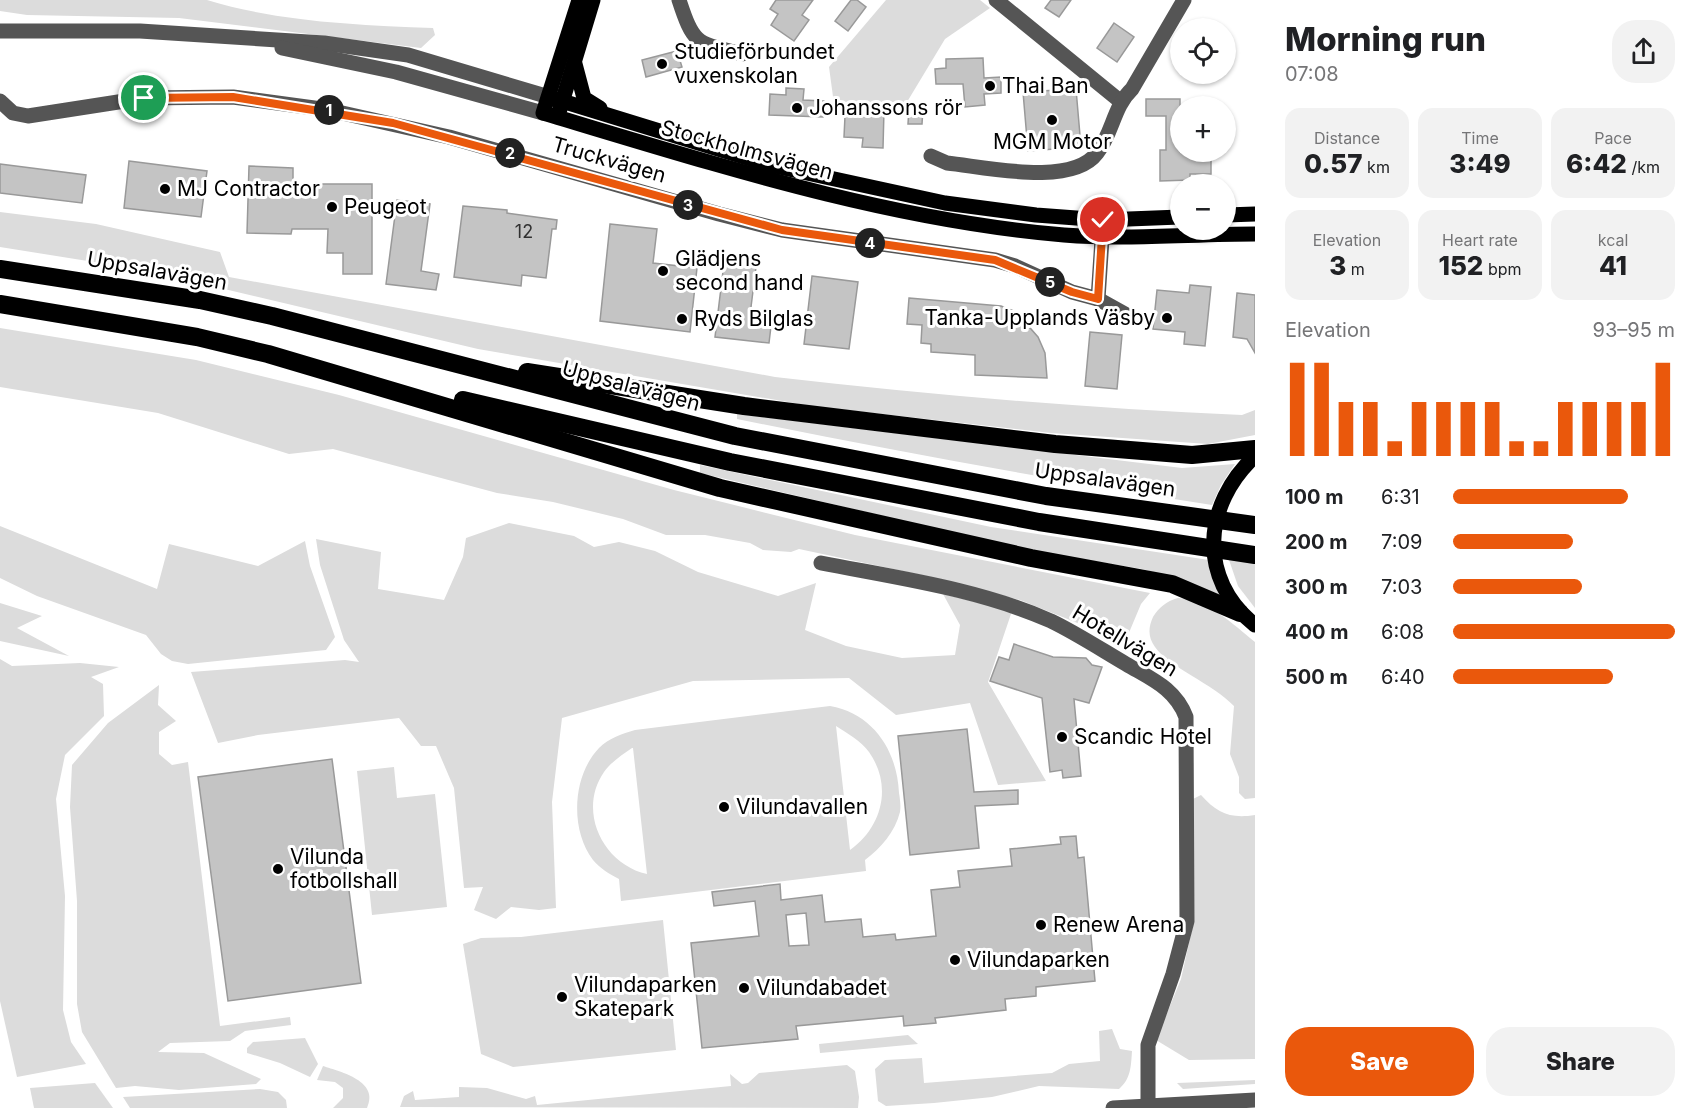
<!DOCTYPE html>
<html lang="en">
<head>
<meta charset="utf-8">
<style>
	:root { --surface:#fff; --page:#f2f2f2; --text:#202124; --muted:#757577; --accent:#ea580c }
	body { margin:0; font-family:Inter,sans-serif; background:var(--page); color:var(--text); height:100vh; display:flex; flex-direction:column; font-size:22px; white-space:nowrap }
	* { box-sizing:border-box; margin:0 }
	p { font-size:20px; color:var(--muted) }
	.icon { flex:none; width:33px; height:33px; fill:none; stroke:currentColor; stroke-width:2; stroke-linecap:round; stroke-linejoin:round }
	.map { position:relative; flex:1; overflow:hidden }
	.drawer { display:flex; flex-direction:column; background:var(--surface); width:450px }
	.drawer>* { flex:none }
	.tools { position:absolute; left:1170px; top:18px; display:grid; gap:12px }
	.tools a { display:grid; place-items:center; width:66px; height:66px; border-radius:50%; background:var(--surface); box-shadow:0 2px 4px #0004; font-size:30px }
	.pin { position:absolute; display:grid; place-items:center; width:51px; height:51px; color:#fff; margin:-26px; border:3px solid #fff; border-radius:50%; box-shadow:0 2px 6px #0007 }
	.km { position:absolute; width:30px; height:30px; margin:-15px; border-radius:50%; background:#222; color:#fff; font-size:16px; line-height:30px; text-align:center }
	.round { display:grid; place-items:center; flex:none; width:63px; height:63px; border-radius:24px; background:var(--page) }
	.head { display:flex; align-items:center; justify-content:space-between; height:102px; padding:0 30px }
	h1 { font-size:33px; font-weight:800; line-height:45px }
	.figures { display:grid; grid-template-columns:repeat(3,1fr); gap:9px; height:102px; padding:6px 30px }
	.figures div { display:grid; align-content:center; border-radius:15px; background:var(--page); text-align:center }
	.figures b { font-size:26px; font-weight:800 }
	.figures small { font-size:16px; font-weight:400 }
	.figures p { font-size:16px }
	.chart { height:168px; padding:12px 30px }
	.chart p { display:flex; justify-content:space-between }
	.chart svg { width:100%; height:108px; margin-top:6px; stroke:var(--accent); stroke-width:6 }
	.button { display:flex; gap:12px; margin-top:auto; padding:12px 30px }
	.button a { flex:1; height:69px; border-radius:24px; background:var(--accent); color:#fff; font-size:24px; font-weight:800; line-height:69px; text-align:center }
	.button a+a { background:var(--page); color:var(--text) }
	ul { padding:0 30px; list-style:none; font-size:20px }
	li { display:grid; grid-template-columns:96px 72px 1fr; align-items:center; height:45px }
	li i { height:15px; border-radius:8px; background:var(--accent) }
	main { display:flex; flex:1; min-height:0 }
	.map>svg:first-child { display:block }
</style>
</head>
<body>
<main>
<div class="map">
<svg width="1255" height="1108" viewBox="0 0 1255 1108">
	<rect width="100%" height="100%" fill="#fff"/>
	<!-- green -->
	<g fill="#dcdcdc" fill-rule="evenodd">
		<path d="M0 0H207C279 22 358 25 433 28L435 35 421 48 179 18 27 15 0 11Z"/>
		<polygon points="886,0 980,0 990,8 945,39 907,102 834,104 829,67"/>
		<path d="M0 212 96 224 220 252 229 277 775 377C930 395 1086 408 1242 415L1255 410V435L1208 444 1051 433 811 406 478 349 144 270 0 247Z"/>
		<polygon points="0,328 196,360 339,395 674,490 855,535 1150,593 1141,604 1128,635 1112,624 1085,626 1020,600 945,580 799,549 791,552 763,550 750,543 705,535 666,535 623,519 553,502 497,493 333,449 289,454 158,413 0,387"/>
		<path d="M737 414 1182 468 1235 464 1221 485 1212 505C1053 480 895 451 737 419Z"/>
		<polygon points="700,465 991,527 1209,560 1220,595 1180,579 1142,569 1028,550 700,473"/>
		<polygon points="509,523 574,536 594,547 619,542 655,551 698,572 778,596 816,583 805,630 846,646 902,658 955,655 960,625 943,594 1012,611 988,682 1046,781 998,785 970,703 896,715 849,678 693,681 562,718 552,802 556,908 539,910 511,907 496,919 474,910 483,887 464,888 454,788 436,746 421,746 399,718 258,735 218,743 191,672 345,660 359,662 344,640 320,565 316,539 381,552 378,589 444,600 463,557 466,538"/>
		<polygon points="0,526 157,589 169,544 258,566 305,541 310,566 335,637 326,650 188,664 172,661 161,654 146,635 37,596 0,578"/>
		<polygon points="1228,557 1255,560 1255,608 1238,586"/>
		<path d="M1178 598C1207 599 1234 625 1255 642V798L1245 799 1239 793V777L1230 754 1234 706C1213 684 1169 667 1155 647 1148 637 1148 628 1153 617 1159 607 1167 601 1178 598Z"/>
		<polygon points="0,603 42,616 17,628 69,656 0,641"/>
		<polygon points="0,659 12,666 80,663 119,667 91,677 103,684 104,716 65,755 56,799 65,896 63,1010 71,1042 86,1064 17,1077 0,1001"/>
		<polygon points="159,685 158,705 176,721 159,732 159,754 172,765 188,762 220,1026 290,1017 291,1025 245,1031 230,1041 170,1043 158,1052 204,1053 261,1079 256,1084 179,1090 135,1086 116,1088 82,1032 77,1004 77,901 70,807 72,765 108,723"/>
		<path d="M830 706C874 714 897 751 899 793 900 799 901 806 900 812 895 832 881 848 865 860L866 871 621 901 619 879C609 874 600 868 593 860 570 830 572 776 599 748 609 738 622 734 635 730ZM836 726C847 733 861 741 869 752 893 786 882 827 850 850ZM632 748H633L647 874C603 864 577 811 604 772 611 762 622 755 632 748Z"/>
		<polygon points="394,767 397,798 435,794 447,907 372,915 357,771"/>
		<path d="M1201 795C1217 813 1230 819 1255 815V1059L1189 1060 1156 1040 1181 979 1193 925V799Z"/>
		<polygon points="663,920 676,1050 513,1067 481,1054 463,944 481,938 521,937"/>
		<path d="M1112 1029 1120 1049 1132 1051C1131 1066 1131 1079 1119 1089L1039 1086 992 1097 934 1103 886 1106 878 1101 875 1069 885 1060 922 1058 924 1083 1052 1073 1069 1064 1100 1061 1099 1031Z"/>
		<polygon points="908,1035 918,1044 820,1053 819,1044"/>
		<polygon points="305,1038 318,1064 310,1077 280,1063 247,1053 247,1048 253,1042"/>
		<polygon points="847,1065 855,1071 859,1097 858,1108 400,1107 404,1096 413,1091 415,1100 459,1097 459,1087 487,1088 526,1099 535,1096 537,1105 731,1086 730,1074 742,1084 748,1083 759,1073"/>
		<path d="M323 1066C341 1072 380 1081 367 1108H333L343 1098V1088L335 1082 317 1080Z"/>
		<polygon points="1255,1080 1255,1084 1183,1089 1177,1083"/>
		<polygon points="95,1083 113,1108 34,1108 30,1088"/>
		<polygon points="260,1089 278,1092 286,1100 287,1108 130,1108 123,1097"/>
	</g>
	<!-- building -->
	<g fill="#c4c4c4" stroke="#999" stroke-width="1.5" fill-rule="evenodd">
		<polygon points="776,0 813,0 802,15 809,20 794,41 771,25 778,14 770,9"/>
		<polygon points="851,0 857,0 866,7 848,31 835,21"/>
		<polygon points="1051,0 1071,0 1059,17 1045,8"/>
		<polygon points="1114,23 1134,37 1117,62 1097,48"/>
		<polygon points="677,51 682,67 646,77 642,60"/>
		<polygon points="983,58 984,78 1001,77 1001,93 984,94 985,105 965,107 963,84 936,84 935,69 946,68 946,59"/>
		<polygon points="786,88 804,89 803,100 824,101 823,117 769,115 770,94 786,95"/>
		<polygon points="1076,89 1081,147 1028,151 1023,92"/>
		<polygon points="1146,99 1180,99 1180,152 1211,152 1211,174 1190,174 1190,180 1160,181 1160,150 1166,150 1166,116 1146,116"/>
		<polygon points="909,108 923,108 922,124 908,124"/>
		<polygon points="868,109 884,110 883,148 862,147 863,138 844,137 845,116 868,117"/>
		<polygon points="129,161 207,171 201,217 124,208"/>
		<polygon points="0,164 86,175 82,203 0,193"/>
		<polygon points="249,166 293,168 293,184 372,184 372,274 343,274 343,253 327,253 328,229 292,229 291,234 247,233"/>
		<polygon points="397,200 430,204 421,271 439,274 436,290 386,284"/>
		<polygon points="463,206 507,210 507,213 557,220 556,229 552,229 546,278 522,275 521,286 454,277"/>
		<polygon points="610,224 657,229 653,263 697,268 690,332 600,321"/>
		<polygon points="724,263 756,267 750,315 772,318 769,343 715,337"/>
		<polygon points="812,276 858,282 849,349 804,344"/>
		<polygon points="1190,285 1211,287 1205,346 1184,344 1185,332 1153,329 1157,290 1189,293"/>
		<polygon points="1237,293 1255,295 1255,353 1247,339 1233,337"/>
		<polygon points="909,298 1001,306 1016,312 1038,337 1045,353 1047,378 975,375 975,355 931,352 931,344 921,343 922,325 907,324"/>
		<polygon points="1090,332 1122,335 1117,389 1085,386"/>
		<polygon points="1014,644 1053,657 1086,658 1092,665 1102,667 1089,703 1074,699 1081,776 1063,778 1062,770 1050,772 1042,698 990,681 999,657 1009,660"/>
		<polygon points="967,729 974,792 1018,790 1018,804 975,806 979,848 910,855 898,736"/>
		<polygon points="332,759 361,983 228,1001 198,777"/>
		<path d="M1076 836 1078 858 1084 857 1095 981 1036 987V996L1005 999 1006 1010 935 1018 936 1023 904 1026 903 1016 796 1026 798 1039 702 1048 691 943 759 936 755 901 714 906 712 892 780 884 781 900 822 895 825 922 861 919 863 937 895 934 896 940 936 936 931 890 960 887 958 871 1012 866 1010 849 1061 844 1060 837ZM806 913 809 945 789 946 786 915Z"/>
	</g>
	<g fill="none" stroke-linecap="round" stroke-linejoin="round">
		<!-- minor -->
		<g stroke="#555" stroke-width="15">
			<path d="M679 0C694 46 697 43 742 54"/>
			<polyline points="996,0 1120,101"/>
			<polyline points="0,31 140,31 324,43 408,55 549,97"/>
			<polyline points="282,48 396,72 543,113"/>
			<polyline points="0,101 13,113 28,116 144,98 233,97 329,110 449,137 719,214 782,230 995,260 1015,266 1072,292 1098,299 1125,314"/>
			<path d="M931 156 947 163C986 167 1072 187 1097 153 1113 133 1113 107 1132 89L1184 0"/>
			<polyline points="1098,299 1103,224"/>
			<path d="M821 563C897 578 979 589 1051 621 1076 633 1102 650 1126 664 1151 679 1175 688 1186 717L1187 921 1173 974 1148 1045V1108"/>
			<polyline points="1113,1108 1255,1100"/>
		</g>
		<!-- major -->
		<g stroke="#000" stroke-width="15">
			<path d="M579 0 543 113C714 164 886 220 1064 235 1128 240 1191 234 1255 234"/>
			<polyline points="575,64 584,98 600,108"/>
			<polyline points="549,97 770,165 945,203 1036,215 1103,220 1180,217"/>
			<polyline points="560,109 593,0"/>
			<polyline points="1226,215 1255,214"/>
			<path d="M1255 456C1203 504 1197 579 1255 625"/>
		</g>
		<!-- highway -->
		<g stroke="#000" stroke-width="18">
			<polyline points="0,269 200,300 272,316 735,436 1046,496 1255,525"/>
			<polyline points="0,304 197,337 268,354 720,488 1031,558 1172,584 1240,613"/>
			<polyline points="527,372 744,406 1055,444 1192,455 1255,449"/>
			<polyline points="463,400 730,462 1039,522 1255,555"/>
		</g>
	</g>
	<g fill="none" stroke-linecap="round" stroke-linejoin="round">
		<defs>
			<polyline id="route" points="144,98 233,97 393,123 782,230 995,260 1072,292 1098,299 1103,220"/>
		</defs>
		<!-- route casing -->
		<use href="#route" stroke="#fff" stroke-width="12"/>
		<!-- route -->
		<use href="#route" stroke="#ea580c" stroke-width="8"/>
	</g>
	<!-- markers -->
	<g fill="#000" stroke="#fff" stroke-width="2">
		<circle cx="662" cy="64" r="6"/>
		<circle cx="990" cy="86" r="6"/>
		<circle cx="797" cy="108" r="6"/>
		<circle cx="1052" cy="120" r="6"/>
		<circle cx="165" cy="189" r="6"/>
		<circle cx="332" cy="207" r="6"/>
		<circle cx="663" cy="271" r="6"/>
		<circle cx="1167" cy="318" r="6"/>
		<circle cx="682" cy="319" r="6"/>
		<circle cx="1062" cy="737" r="6"/>
		<circle cx="724" cy="807" r="6"/>
		<circle cx="278" cy="869" r="6"/>
		<circle cx="1041" cy="925" r="6"/>
		<circle cx="955" cy="960" r="6"/>
		<circle cx="744" cy="988" r="6"/>
		<circle cx="562" cy="997" r="6"/>
	</g>
	<g text-anchor="middle" stroke-width="6" stroke-linejoin="round" paint-order="stroke">
		<!-- number labels -->
		<g font-size="18" fill="#313131">
			<text x="524" y="238">12</text>
		</g>
		<!-- poi labels -->
		<g font-size="21" fill="#000" stroke="#fff" text-anchor="start">
			<text x="674" y="59">Studieförbundet<tspan x="674" dy="24">vuxenskolan</tspan></text>
			<text x="1002" y="93">Thai Ban</text>
			<text x="809" y="115">Johanssons rör</text>
			<text x="1052" y="149" text-anchor="middle">MGM Motor</text>
			<text x="177" y="196">MJ Contractor</text>
			<text x="344" y="214">Peugeot</text>
			<text x="675" y="266">Glädjens<tspan x="675" dy="24">second hand</tspan></text>
			<text x="1155" y="325" text-anchor="end">Tanka-Upplands Väsby</text>
			<text x="694" y="326">Ryds Bilglas</text>
			<text x="1074" y="744">Scandic Hotel</text>
			<text x="736" y="814">Vilundavallen</text>
			<text x="290" y="864">Vilunda<tspan x="290" dy="24">fotbollshall</tspan></text>
			<text x="1053" y="932">Renew Arena</text>
			<text x="967" y="967">Vilundaparken</text>
			<text x="574" y="992">Vilundaparken<tspan x="574" dy="24">Skatepark</tspan></text>
			<text x="756" y="995">Vilundabadet</text>
		</g>
		<!-- street labels -->
		<g font-size="21" fill="#000" stroke="#fff">
			<text transform="translate(747 150) rotate(15)" y="7">Stockholmsvägen</text>
			<text transform="translate(609 160) rotate(16)" y="7">Truckvägen</text>
			<text transform="translate(157 271) rotate(10)" y="7">Uppsalavägen</text>
			<text transform="translate(631 386) rotate(15)" y="7">Uppsalavägen</text>
			<text transform="translate(1105 480) rotate(8)" y="7">Uppsalavägen</text>
			<text transform="translate(1125 641) rotate(31)" y="7">Hotellvägen</text>
		</g>
	</g>
</svg>
<div class="tools">
<a><svg class="icon" aria-label="locate" viewBox="0 0 24 24"><circle cx="12" cy="12" r="6"/><path d="M12 2v4M12 18v4M2 12h4M18 12h4"/></svg></a>
<a>+</a>
<a>−</a>
</div>
<div class="pin" style="left:144px;top:98px;background:#1e9e55"><svg class="icon" aria-label="arrive" viewBox="0 0 24 24"><path d="M6 21V4h12l-3 4 3 4H6"/></svg></div>
<div class="pin" style="left:1103px;top:220px;background:#d93025"><svg class="icon" aria-label="check" viewBox="0 0 24 24"><path d="M5 12l5 5 9-10"/></svg></div>
<b class="km" style="left:329px;top:110px">1</b>
<b class="km" style="left:510px;top:153px">2</b>
<b class="km" style="left:688px;top:205px">3</b>
<b class="km" style="left:870px;top:243px">4</b>
<b class="km" style="left:1050px;top:282px">5</b>
</div>
<section class="drawer">
<div class="head"><div><h1>Morning run</h1><p>07:08</p></div><a class="round"><svg class="icon" aria-label="share" viewBox="0 0 24 24"><path d="M12 15V3M7 8l5-5 5 5M5 13v7h14v-7"/></svg></a></div>
<div class="figures">
<div><p>Distance</p><b>0.57<small> km</small></b></div>
<div><p>Time</p><b>3:49</b></div>
<div><p>Pace</p><b>6:42<small> /km</small></b></div>
</div>
<div class="figures">
<div><p>Elevation</p><b>3<small> m</small></b></div>
<div><p>Heart rate</p><b>152<small> bpm</small></b></div>
<div><p>kcal</p><b>41</b></div>
</div>
<div class="chart"><p><span>Elevation</span>93–95 m</p>
<svg viewBox="0 0 160 44" preserveAspectRatio="none"><path d="M5 44V6M15 44V6M25 44V22M35 44V22M45 44V38M55 44V22M65 44V22M75 44V22M85 44V22M95 44V38M105 44V38M115 44V22M125 44V22M135 44V22M145 44V22M155 44V6"/></svg>
</div>
<ul>
<li><b>100 m</b>6:31<i style="width:79%"></i></li>
<li><b>200 m</b>7:09<i style="width:54%"></i></li>
<li><b>300 m</b>7:03<i style="width:58%"></i></li>
<li><b>400 m</b>6:08<i style="width:100%"></i></li>
<li><b>500 m</b>6:40<i style="width:72%"></i></li>
</ul>
<div class="button"><a>Save</a><a>Share</a></div>
</section>
</main>
</body>
</html>
